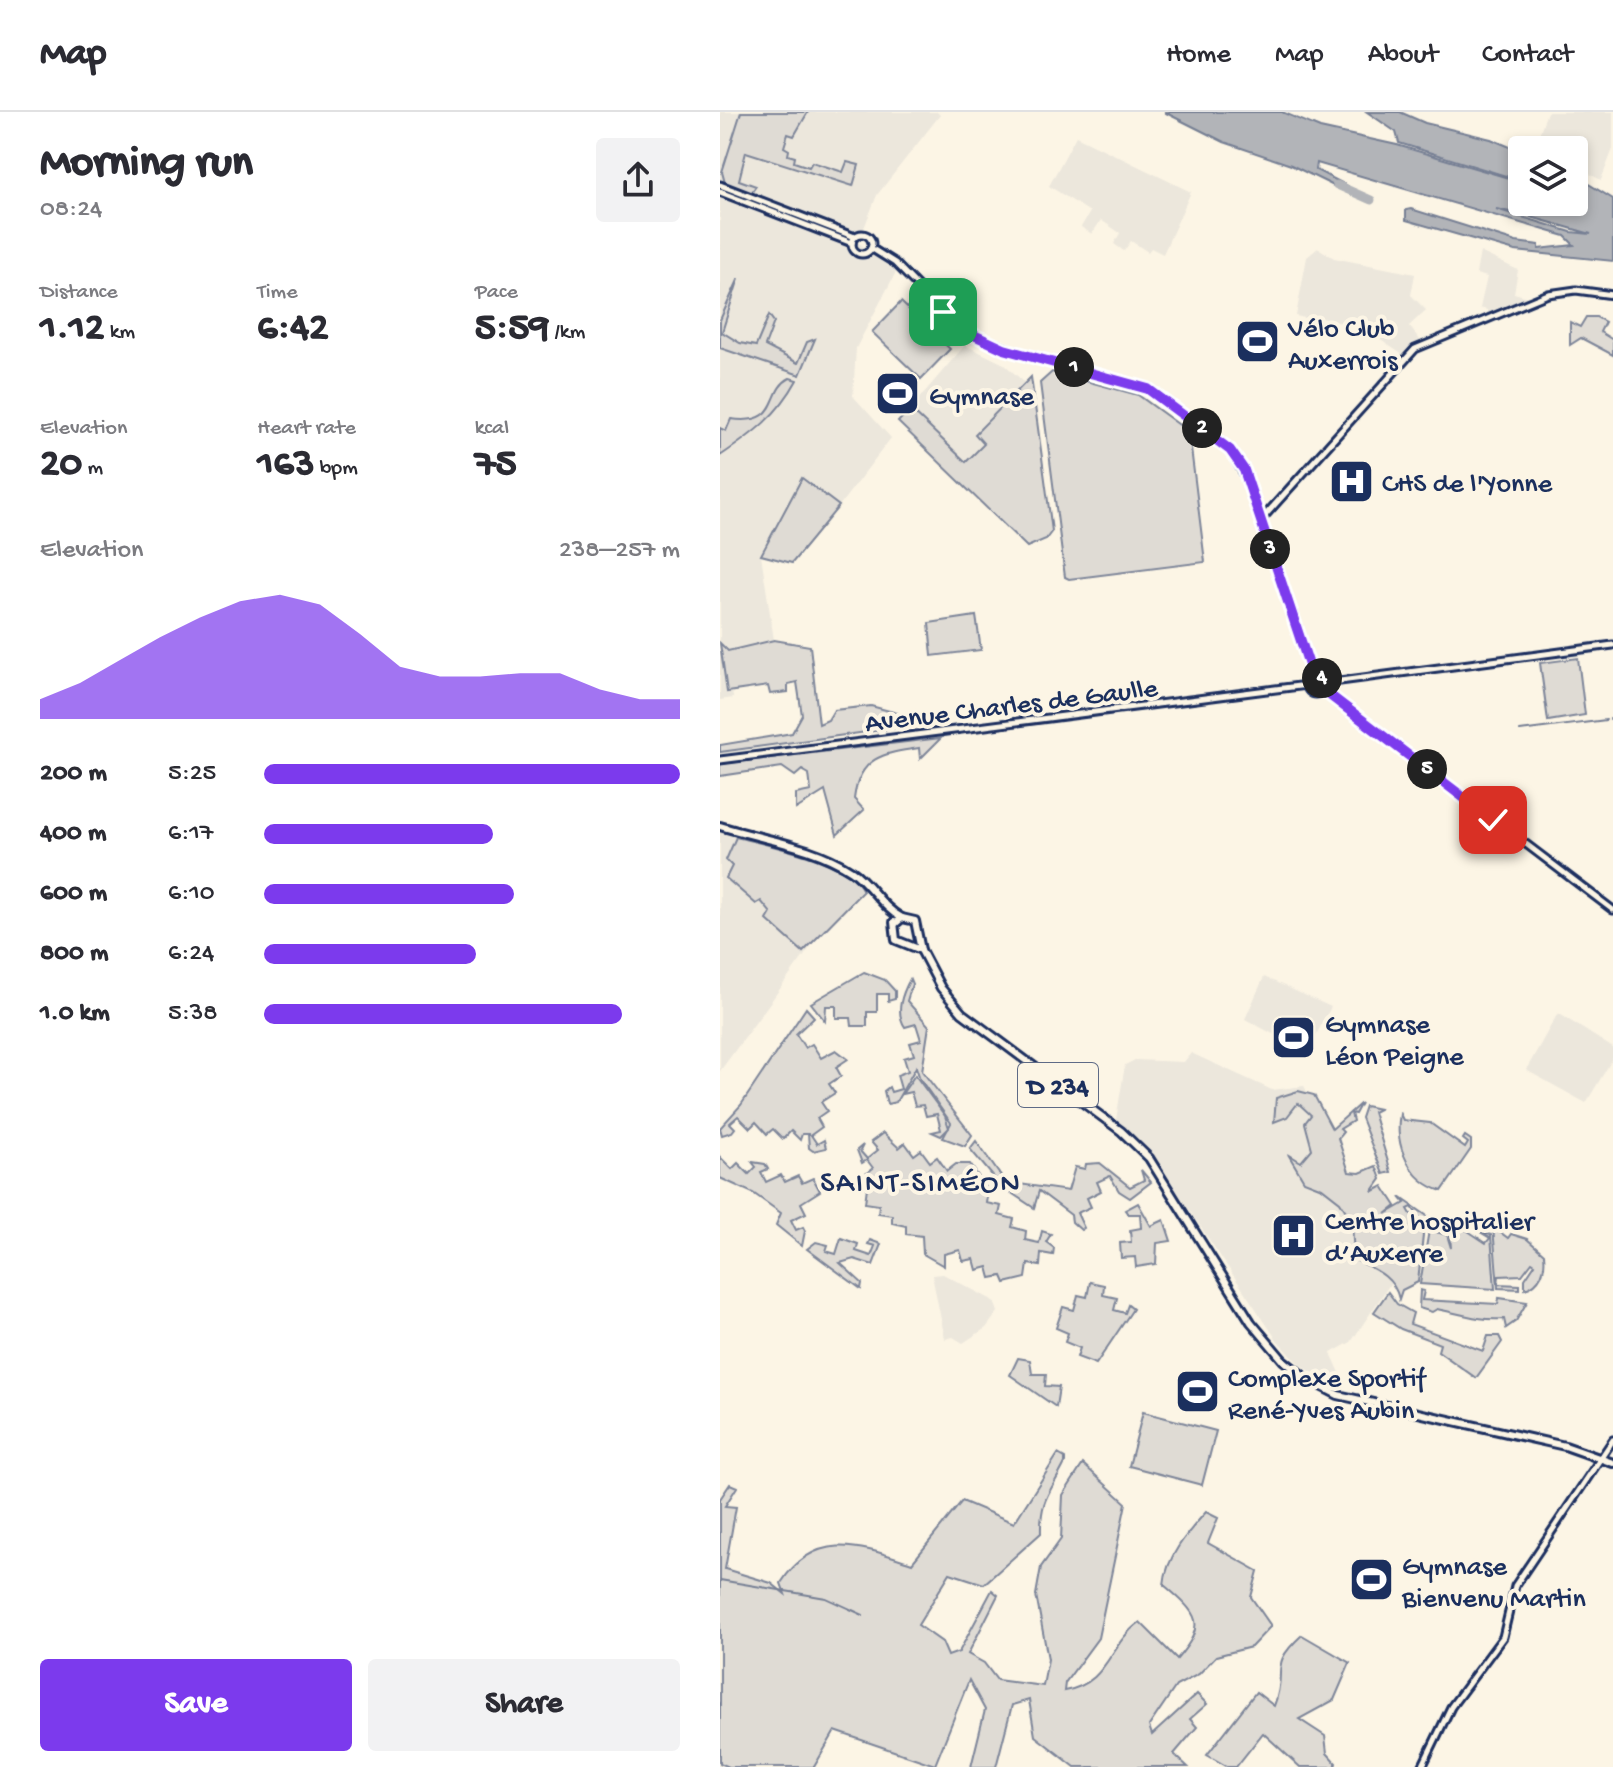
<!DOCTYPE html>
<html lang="en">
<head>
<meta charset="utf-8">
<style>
	:root { --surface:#fff; --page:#f2f2f3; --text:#2b2b33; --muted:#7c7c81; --line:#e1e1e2; --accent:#7c3aed }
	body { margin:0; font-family:"Gochi Hand",sans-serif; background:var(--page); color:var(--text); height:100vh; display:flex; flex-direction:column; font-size:30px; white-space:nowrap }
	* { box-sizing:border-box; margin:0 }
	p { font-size:26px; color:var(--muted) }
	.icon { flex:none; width:44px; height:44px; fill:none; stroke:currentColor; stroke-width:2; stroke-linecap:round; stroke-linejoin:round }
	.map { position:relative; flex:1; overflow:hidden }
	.sheet { display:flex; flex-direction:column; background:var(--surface); width:720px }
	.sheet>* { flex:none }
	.controls { position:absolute; left:788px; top:24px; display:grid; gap:16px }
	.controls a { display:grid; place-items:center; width:80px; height:80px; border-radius:8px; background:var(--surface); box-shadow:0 4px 12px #0003; font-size:40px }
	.pin { position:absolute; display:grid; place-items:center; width:68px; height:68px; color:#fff; margin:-34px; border-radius:16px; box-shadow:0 4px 12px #0006 }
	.km { position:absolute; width:40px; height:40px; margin:-20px; border-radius:50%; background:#222; color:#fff; font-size:22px; line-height:40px; text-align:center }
	.round { display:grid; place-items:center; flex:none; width:84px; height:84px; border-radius:8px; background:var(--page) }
	.summary { display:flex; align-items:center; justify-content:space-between; height:136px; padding:0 40px }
	h1 { font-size:44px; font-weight:800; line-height:60px }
	.stats { display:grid; grid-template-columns:repeat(3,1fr); gap:12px; height:136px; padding:8px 40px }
	.stats div { display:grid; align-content:center }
	.stats b { font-size:40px; font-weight:800 }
	.stats small { font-size:22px; font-weight:400 }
	.stats p { font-size:22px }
	.chart { height:224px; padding:16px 40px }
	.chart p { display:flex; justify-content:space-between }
	.chart svg { width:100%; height:144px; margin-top:8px; fill:var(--accent); opacity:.7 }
	.button { display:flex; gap:16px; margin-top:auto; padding:16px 40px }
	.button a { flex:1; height:92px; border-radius:8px; background:var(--accent); color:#fff; font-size:32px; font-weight:800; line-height:92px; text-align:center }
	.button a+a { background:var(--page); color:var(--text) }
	ul { padding:0 40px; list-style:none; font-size:26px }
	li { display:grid; grid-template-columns:128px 96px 1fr; align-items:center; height:60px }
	li i { height:20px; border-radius:10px; background:var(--accent) }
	header { display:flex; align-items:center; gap:48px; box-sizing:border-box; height:112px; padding:0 40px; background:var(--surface); border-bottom:2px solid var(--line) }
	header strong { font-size:38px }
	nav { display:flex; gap:44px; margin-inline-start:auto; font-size:28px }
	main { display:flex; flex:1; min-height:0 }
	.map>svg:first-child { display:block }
</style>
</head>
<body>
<header>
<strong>Map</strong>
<nav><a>Home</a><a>Map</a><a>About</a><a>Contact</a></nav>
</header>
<main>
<section class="sheet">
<div class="summary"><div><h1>Morning run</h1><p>08:24</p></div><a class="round"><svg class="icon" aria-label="share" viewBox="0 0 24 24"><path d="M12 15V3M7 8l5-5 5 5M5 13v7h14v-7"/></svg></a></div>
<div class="stats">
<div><p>Distance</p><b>1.12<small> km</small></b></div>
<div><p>Time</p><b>6:42</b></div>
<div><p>Pace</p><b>5:59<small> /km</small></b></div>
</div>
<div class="stats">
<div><p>Elevation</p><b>20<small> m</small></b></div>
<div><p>Heart rate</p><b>163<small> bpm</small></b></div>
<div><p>kcal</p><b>75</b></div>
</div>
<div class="chart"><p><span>Elevation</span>238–257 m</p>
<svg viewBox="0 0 160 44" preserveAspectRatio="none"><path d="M0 44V38L10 33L20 26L30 19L40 13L50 8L60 6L70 9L80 18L90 28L100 31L110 31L120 30L130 30L140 35L150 38L160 38V44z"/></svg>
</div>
<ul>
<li><b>200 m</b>5:25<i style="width:100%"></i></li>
<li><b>400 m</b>6:17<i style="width:55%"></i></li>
<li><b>600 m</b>6:10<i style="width:60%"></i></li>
<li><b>800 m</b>6:24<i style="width:51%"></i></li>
<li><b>1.0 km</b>5:38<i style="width:86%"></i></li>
</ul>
<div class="button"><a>Save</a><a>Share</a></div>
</section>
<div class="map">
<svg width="893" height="1655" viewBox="0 0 893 1655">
	<rect width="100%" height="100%" fill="#fcf5e5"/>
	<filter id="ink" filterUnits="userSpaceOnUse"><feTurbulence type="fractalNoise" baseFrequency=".0125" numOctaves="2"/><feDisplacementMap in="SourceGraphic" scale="16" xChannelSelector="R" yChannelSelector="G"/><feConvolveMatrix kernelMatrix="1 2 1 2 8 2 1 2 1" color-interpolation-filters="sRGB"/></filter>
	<g filter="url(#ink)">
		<!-- built -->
		<g fill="#ece7dc">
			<polygon points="0,0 217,0 220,3 157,83 144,116 133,120 0,68"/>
			<polygon points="827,0 893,0 893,37 881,68 854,54 854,38 823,38 815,34"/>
			<polygon points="356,24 471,80 443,142 431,136 428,140 411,129 404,139 394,132 400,121 381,108 372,122 361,115 370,100 329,74"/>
			<polygon points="0,86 128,134 139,131 176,160 136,236 133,284 171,326 119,394 82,367 41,443 54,528 8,539 13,586 0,588"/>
			<polygon points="598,136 614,146 695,162 691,183 706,198 689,214 700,228 683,243 644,217 602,206 598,209 576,204 587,145"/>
			<polygon points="760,140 798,158 794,181 808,185 767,202 767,198 760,196 767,165 756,162"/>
			<polygon points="245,233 284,252 305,271 256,322 264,331 246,351 190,297"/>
			<polygon points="0,720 88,749 100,822 0,959"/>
			<polygon points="544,865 611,895 587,940 525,907"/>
			<polygon points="838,901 893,936 893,946 866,991 806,958"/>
			<polygon points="471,941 552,978 584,974 680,1157 631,1230 611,1241 621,1263 614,1273 580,1253 557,1228 432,1043 396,1008 405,953 415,948 464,950"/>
			<polygon points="223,1162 274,1189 278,1200 266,1216 243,1231 233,1225 225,1227 212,1163"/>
		</g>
		<!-- green -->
		<g fill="#dfdbd4" stroke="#7d8599" stroke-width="2">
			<polygon points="21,0 88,0 74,24 68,22 64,35 69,38 68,43 75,45 74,50 89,55 92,50 123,60 127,50 139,53 133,74 26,40 19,68 36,74 31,81 5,71 2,60"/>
			<polygon points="19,166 2,220 20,231 36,234 49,203 54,210 45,234 78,251 87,230 95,227 80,263 0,236 0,208"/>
			<polygon points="181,190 230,237 201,267 152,220"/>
			<polygon points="866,205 876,205 885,210 880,220 893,228 893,243 861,226 850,233 850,210 860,215"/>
			<polygon points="332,260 418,283 469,320 485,450 349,467 345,465 320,271"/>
			<polygon points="311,265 332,419 326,427 307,435 178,310 190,297 246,350 264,332 255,322"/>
			<path d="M70 266 77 268C58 303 33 322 0 344V316L6 319 11 307C63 314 45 279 70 266Z"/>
			<polygon points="82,366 119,394 72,451 41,443"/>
			<polygon points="256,504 261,538 212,544 209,511"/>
			<polygon points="54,528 90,534 99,612 108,608 114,598 151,594 185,603 191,614 0,640 0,633 72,621 82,603 77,570 68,572 68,580 50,582 48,574 7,580 0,531 8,539"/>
			<polygon points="858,546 865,603 828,609 820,551"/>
			<path d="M221 626 200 647 199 636C163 641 139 645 134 687L144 698 117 723 105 679 76 697V682L91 679 89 662 82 658 75 664 62 655 0 664V652Z"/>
			<path d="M16 725C46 733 132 749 143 779L83 840 47 808 51 801 41 789 36 792 6 766 12 754 6 748Z"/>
			<polygon points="144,860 165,868 175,879 175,887 168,889 168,882 157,882 157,900 147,900 147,914 132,914 131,906 116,906 116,894 106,894 105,909 91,891"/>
			<path d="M190 867 192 872 187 889 209 914 202 959 252 1023 245 1034 223 1026 231 1011 200 967 196 955 176 990 167 992 164 979 169 975 171 980 181 977 177 963 188 959 184 946 194 943 190 931 201 928 196 912 185 915C175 900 182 882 190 867Z"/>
			<polygon points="86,896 94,905 76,922 85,936 92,932 101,946 116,938 128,947 116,955 121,964 109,972 115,981 101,990 107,999 97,1006 102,1015 91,1023 97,1032 104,1028 106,1036 93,1039 89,1036 88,1022 82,1022 80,1028 71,1019 63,1027 53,1017 47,1022 36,1010 30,1016 18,1004 10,1011 15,1016 12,1020 2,1023 0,1016 21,993"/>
			<polygon points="195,963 225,1004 229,1016 221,1024 212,1020 221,1018 217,1002 206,1004 203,993 195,994 191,980 182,982"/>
			<path d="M578 979 594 983 612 1017 641 991 635 1002 631 1001 633 1009 620 1017 623 1020 618 1026 629 1060 640 1061 656 1054 661 1067 652 1080 663 1074 676 1094 666 1102 685 1091 680 1085 710 1106 707 1117 692 1095 688 1097 703 1123 698 1170 682 1178 679 1187C674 1164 654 1157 634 1147L632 1109 620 1090 602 1076 584 1069 568 1042 581 1050 592 1037 585 1011 591 1003 578 991 567 1005 554 1010 556 986Z"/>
			<polygon points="645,994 659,997 653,1000 671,1060 663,1062 641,1006"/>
			<path d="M680 1002 683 1008 710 1011 745 1036 748 1031 743 1027 745 1024 751 1028V1037L722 1079C689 1069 674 1033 680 1002Z"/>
			<polygon points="163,1021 179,1036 185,1031 194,1043 201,1038 210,1050 217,1045 227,1059 236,1052 250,1052 268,1079 266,1091 281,1094 279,1103 294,1107 292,1115 306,1119 305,1128 319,1131 322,1119 331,1122 326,1130 334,1136 333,1143 321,1141 320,1154 308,1152 306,1166 285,1171 282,1164 271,1166 268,1155 257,1158 254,1147 243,1149 240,1138 224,1142 224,1154 203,1142 202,1124 186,1122 186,1114 172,1111 172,1103 158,1101 159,1093 145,1091 147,1075 142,1065 153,1056 147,1048 142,1051 137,1038 143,1033 140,1039 147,1047 158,1038 151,1030"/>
			<polygon points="256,1029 285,1070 348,1079 355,1055 365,1057 366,1052 380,1051 410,1075 424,1068 421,1058 431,1070 410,1086 399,1079 390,1064 377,1070 381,1079 367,1086 371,1095 357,1101 364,1116 361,1118 352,1110 351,1103 319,1079 314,1096 281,1074 250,1037"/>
			<polygon points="0,1045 12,1057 18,1051 29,1062 36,1055 32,1050 45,1052 48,1057 41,1060 46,1070 61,1063 65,1070 78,1064 82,1071 93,1066 100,1079 81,1091 86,1101 71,1108 76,1118 83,1115 85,1119 82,1134 56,1113 61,1101 33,1081 0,1066"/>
			<polygon points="418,1091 431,1114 444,1108 451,1129 437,1131 436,1152 416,1155 415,1145 401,1146 400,1131 411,1130 410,1118 421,1116 420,1102 408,1102 405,1098"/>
			<polygon points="742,1115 766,1131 770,1126 760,1120 771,1123 775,1177 700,1172 709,1118 727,1123 731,1136 730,1123"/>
			<path d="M773 1115 788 1126 791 1122 807 1127 824 1142C826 1157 821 1172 805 1177V1167L815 1152 812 1150 802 1163 779 1164 778 1172 800 1173V1177L778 1176Z"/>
			<polygon points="121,1126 138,1132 136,1139 151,1144 155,1134 148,1132 150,1128 161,1132 153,1153 134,1147 120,1151 142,1171 141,1177 87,1137 96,1130 108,1133 106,1139 116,1142"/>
			<polygon points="370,1170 384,1173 383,1183 397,1186 394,1198 405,1201 408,1193 413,1197 376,1252 357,1245 360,1236 345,1230 348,1221 336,1216 343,1195 354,1198 358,1183 367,1185"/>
			<path d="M700 1178 704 1179 702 1188 778 1192 779 1186 807 1190 796 1209 786 1216 784 1207C760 1209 741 1202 717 1197L712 1200 699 1196Z"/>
			<polygon points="668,1180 677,1192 693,1201 690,1212 763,1239 768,1224 779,1224 782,1230 756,1266 718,1239 720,1232 681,1217 654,1200"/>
			<polygon points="298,1246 310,1248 312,1262 326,1262 325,1274 339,1275 336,1295 290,1263"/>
			<polygon points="423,1300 496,1319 482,1373 409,1354"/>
			<path d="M338 1342 345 1346V1351C331 1380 320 1386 321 1421L264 1472 230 1461 198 1513 222 1530 228 1544 239 1540 272 1478 278 1483 248 1542 264 1551 277 1568 323 1574 328 1547 316 1483 321 1455 341 1427 343 1383 363 1352 406 1391 378 1526 345 1571 344 1579C390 1571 387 1533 420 1510L457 1547C489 1510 476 1501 444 1473 446 1445 468 1420 486 1400L498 1406 488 1431 538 1459 531 1485 551 1514 531 1535 496 1544 479 1562 456 1574 429 1614 432 1623 477 1582 487 1592 470 1607 477 1615 454 1642 468 1655H355L315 1624 309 1588 292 1593 276 1655H251L265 1598 249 1568 215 1653 115 1619 94 1655H9L0 1651V1387L10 1372 17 1375 5 1394 16 1395 5 1457 51 1471 65 1482 61 1471C96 1416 142 1435 192 1451L242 1389 294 1411Z"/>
			<path d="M582 1523 630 1551 614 1588 579 1607 605 1624 607 1641 616 1651 615 1655H580L543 1621 516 1655H508L487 1643 536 1580 554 1594C569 1556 546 1556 582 1523Z"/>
		</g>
		<!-- water -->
		<g fill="#b2b4b8" stroke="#767f94" stroke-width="2">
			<polygon points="444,0 562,0 600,16 677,33 802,70 802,90 813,90 809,104 776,97 851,120 871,122 811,105 816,90 854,90 854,63 893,87 893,149 795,139 686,108 686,98 691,97 796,130 819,133 819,137 854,133 845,124 597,51 596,58 628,74 626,80 571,53 504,30"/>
			<polygon points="647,0 680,0 705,11 771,27 802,40 802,69 679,31 676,20"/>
		</g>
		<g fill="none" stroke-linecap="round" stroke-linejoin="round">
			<!-- stream -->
			<g stroke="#767f94" stroke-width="2">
				<polyline points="890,607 893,607"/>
				<polyline points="800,619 886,608"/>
				<polyline points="0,1468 106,1486 143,1503"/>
			</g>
			<!-- river -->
			<polyline stroke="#b2b4b8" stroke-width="9" points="617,73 651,88"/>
			<defs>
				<g id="secondary">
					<polyline points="0,73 135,125"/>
					<polyline points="0,80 132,131"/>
					<circle cx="142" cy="132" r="10"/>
					<polyline points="151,136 175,151 223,200 256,224 298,241 428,277 510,338 528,369 593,565"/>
					<polyline points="541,408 695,237 828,182 856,178 893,183"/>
					<circle cx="596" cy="573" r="9"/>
					<polyline points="605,571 893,533"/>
					<polyline points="603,578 893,798"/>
					<polyline points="0,648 587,573"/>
					<polyline points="702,1655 731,1595 783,1525 795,1474 893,1328"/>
				</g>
				<g id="primary">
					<path d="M0 714C44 728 92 733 132 759 151 772 162 796 182 806"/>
					<polyline points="174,810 176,828 201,838"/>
					<polyline points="175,812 182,806 195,809 201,838 221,876 242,901 401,1019 429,1046 531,1210 563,1248 587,1267 618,1283 845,1334 893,1351"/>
				</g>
			</defs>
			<!-- secondary casing -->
			<use href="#secondary" stroke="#1b2f5e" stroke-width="11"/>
			<!-- primary casing -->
			<use href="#primary" stroke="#1b2f5e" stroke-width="12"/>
			<!-- secondary -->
			<use href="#secondary" stroke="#fcf5e5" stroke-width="5"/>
			<!-- primary -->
			<use href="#primary" stroke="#fcf5e5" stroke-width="6"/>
		</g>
	</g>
	<g fill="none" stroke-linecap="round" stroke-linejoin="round" filter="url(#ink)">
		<defs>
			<polyline id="route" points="223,200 256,224 284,237 428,277 510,338 524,358 593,565 601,566 603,578 773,708"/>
		</defs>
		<!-- route casing -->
		<use href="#route" stroke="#fff" stroke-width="16"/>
		<!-- route -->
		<use href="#route" stroke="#7c3aed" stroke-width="10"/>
	</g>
	<!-- icons -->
	<defs>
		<symbol id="stadium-square" viewBox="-11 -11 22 22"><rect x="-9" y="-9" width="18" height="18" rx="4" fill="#1b2f5e" stroke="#fcf5e5"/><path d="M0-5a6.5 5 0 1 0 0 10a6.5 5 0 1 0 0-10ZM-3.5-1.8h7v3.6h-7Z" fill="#fff"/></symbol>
		<symbol id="hospital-square" viewBox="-11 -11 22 22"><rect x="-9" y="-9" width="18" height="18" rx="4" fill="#1b2f5e" stroke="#fcf5e5"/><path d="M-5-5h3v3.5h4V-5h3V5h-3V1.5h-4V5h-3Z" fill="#fff"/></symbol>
	</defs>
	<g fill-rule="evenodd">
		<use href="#stadium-square" x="512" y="204" width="51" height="51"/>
		<use href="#stadium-square" x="152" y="256" width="51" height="51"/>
		<use href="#hospital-square" x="606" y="344" width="51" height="51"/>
		<use href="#stadium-square" x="548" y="900" width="51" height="51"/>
		<use href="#hospital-square" x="548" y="1098" width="51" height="51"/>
		<use href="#stadium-square" x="452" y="1254" width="51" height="51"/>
		<use href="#stadium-square" x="626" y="1442" width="51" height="51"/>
	</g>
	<g text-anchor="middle" stroke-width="8" stroke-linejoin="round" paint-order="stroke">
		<!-- shield labels -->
		<rect fill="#fcf5e5" stroke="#5e6a86" stroke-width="2" x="298" y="951" width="80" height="44" rx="6"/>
		<g font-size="26" font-weight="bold" fill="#1b2f5e">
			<text x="338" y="982">D 234</text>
		</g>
		<!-- poi labels -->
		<g font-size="28" fill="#1b2f5e" stroke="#fcf5e5" text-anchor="start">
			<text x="568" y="224">Vélo Club<tspan x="568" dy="32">Auxerrois</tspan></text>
			<text x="209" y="292">Gymnase</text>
			<text x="662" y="379">CHS de l'Yonne</text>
			<text x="605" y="920">Gymnase<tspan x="605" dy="32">Léon Peigne</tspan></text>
			<text x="605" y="1117">Centre hospitalier<tspan x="605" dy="32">d’Auxerre</tspan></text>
			<text x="508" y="1274">Complexe Sportif<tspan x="508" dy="32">René-Yves Aubin</tspan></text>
			<text x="682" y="1462">Gymnase<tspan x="682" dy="32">Bienvenu Martin</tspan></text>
		</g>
		<!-- street labels -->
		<g font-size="28" fill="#1b2f5e" stroke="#fcf5e5">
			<text transform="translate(291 591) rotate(-7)" y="10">Avenue Charles de Gaulle</text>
		</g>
		<!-- neighbourhood labels -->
		<g font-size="30" letter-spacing="2" fill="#1b2f5e" stroke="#fcf5e5">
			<text x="201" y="1079">SAINT-SIMÉON</text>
		</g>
	</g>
</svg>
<div class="controls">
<a><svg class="icon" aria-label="layers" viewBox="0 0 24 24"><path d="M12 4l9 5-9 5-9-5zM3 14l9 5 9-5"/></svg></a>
</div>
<div class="pin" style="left:223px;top:200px;background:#1e9e55"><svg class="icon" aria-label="arrive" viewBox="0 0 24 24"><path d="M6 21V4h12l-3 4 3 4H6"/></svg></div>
<div class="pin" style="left:773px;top:708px;background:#d93025"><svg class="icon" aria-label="check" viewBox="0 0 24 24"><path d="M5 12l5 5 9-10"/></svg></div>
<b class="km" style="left:354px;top:255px">1</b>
<b class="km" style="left:482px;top:316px">2</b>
<b class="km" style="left:550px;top:437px">3</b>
<b class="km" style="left:602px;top:566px">4</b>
<b class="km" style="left:707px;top:657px">5</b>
</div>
</main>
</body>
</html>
